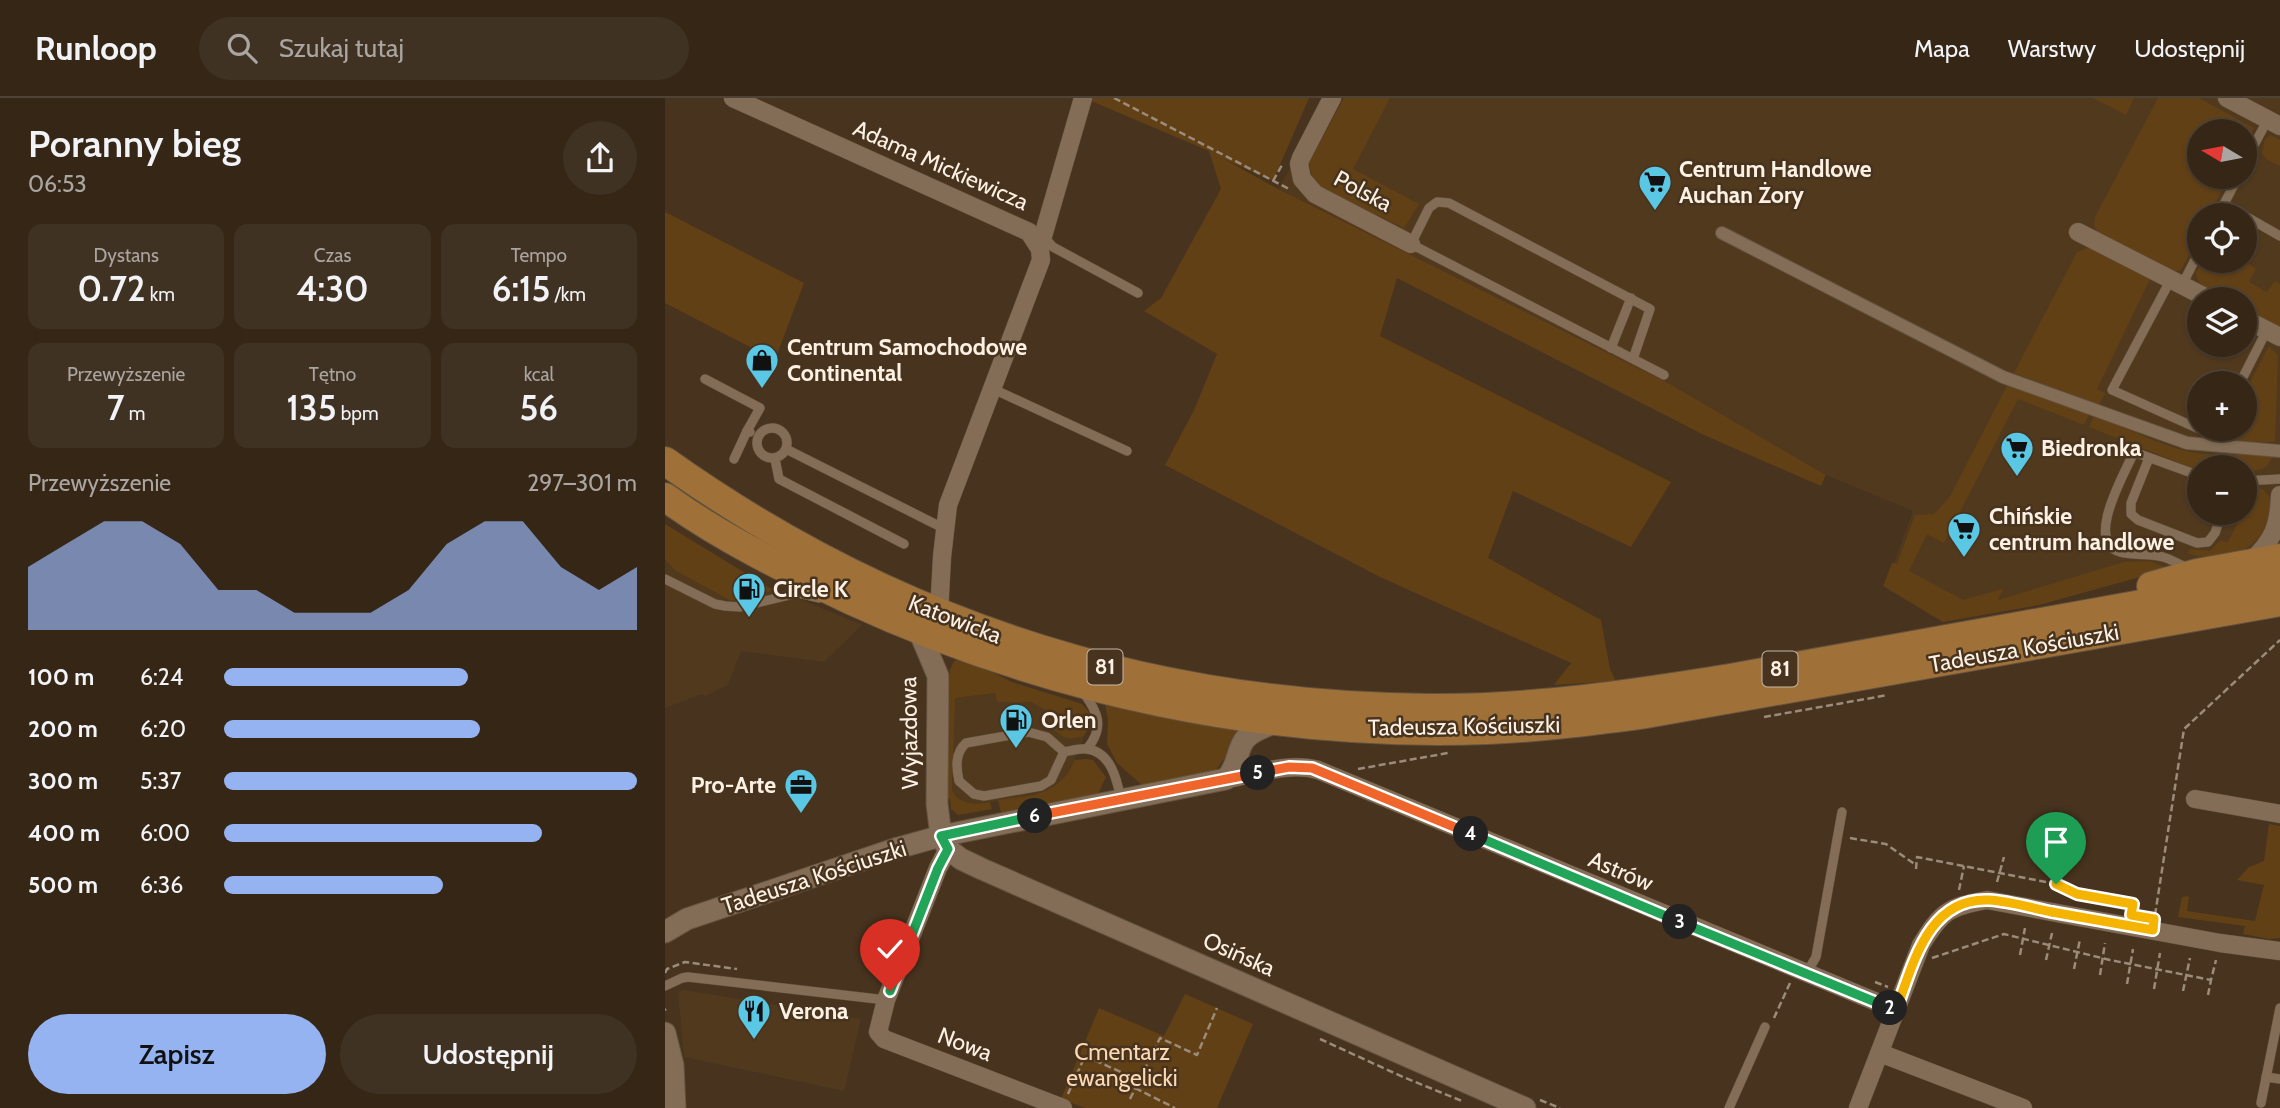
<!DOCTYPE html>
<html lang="pl">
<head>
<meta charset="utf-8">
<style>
	:root { --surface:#352616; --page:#403223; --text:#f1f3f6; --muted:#aaa5a1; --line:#4f4335; --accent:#95b2f1 }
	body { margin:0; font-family:Cabin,sans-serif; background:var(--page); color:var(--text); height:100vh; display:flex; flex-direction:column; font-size:26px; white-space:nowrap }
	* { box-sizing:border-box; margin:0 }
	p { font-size:23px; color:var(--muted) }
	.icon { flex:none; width:38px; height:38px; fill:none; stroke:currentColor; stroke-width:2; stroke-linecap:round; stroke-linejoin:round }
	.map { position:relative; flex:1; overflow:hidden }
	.panel { display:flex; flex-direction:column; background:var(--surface); width:665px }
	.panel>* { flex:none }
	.needle { width:46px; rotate:280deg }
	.fabs { position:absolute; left:1522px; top:21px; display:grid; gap:14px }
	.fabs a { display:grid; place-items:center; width:70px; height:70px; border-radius:50%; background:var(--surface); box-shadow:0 2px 5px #0004,0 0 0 2px var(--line); font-size:35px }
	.pin { position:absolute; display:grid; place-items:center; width:60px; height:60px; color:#fff; margin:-72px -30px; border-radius:50% 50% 50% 0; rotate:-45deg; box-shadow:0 0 7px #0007 }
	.pin .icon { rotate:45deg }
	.km { position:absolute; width:35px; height:35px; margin:-18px; border-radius:50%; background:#222; color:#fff; font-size:19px; line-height:35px; text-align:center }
	.round { display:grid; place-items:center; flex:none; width:74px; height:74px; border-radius:37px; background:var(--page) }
	.summary { display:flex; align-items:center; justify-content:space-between; height:119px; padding:0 28px }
	h1 { font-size:38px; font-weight:600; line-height:52px }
	.stats { display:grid; grid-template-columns:repeat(3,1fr); gap:10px; height:119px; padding:7px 28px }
	.stats div { display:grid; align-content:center; border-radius:14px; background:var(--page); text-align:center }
	.stats b { font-size:35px; font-weight:600 }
	.stats small { font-size:19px; font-weight:400 }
	.stats p { font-size:19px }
	.chart { height:196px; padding:14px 28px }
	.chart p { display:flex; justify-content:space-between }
	.chart svg { width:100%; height:126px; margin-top:7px; fill:var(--accent); opacity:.7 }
	.cta { display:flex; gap:14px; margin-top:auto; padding:14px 28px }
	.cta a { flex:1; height:80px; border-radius:42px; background:var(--accent); color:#111; font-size:28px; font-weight:600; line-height:80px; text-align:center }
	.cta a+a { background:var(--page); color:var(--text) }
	ul { padding:0 28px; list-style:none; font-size:23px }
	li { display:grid; grid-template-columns:112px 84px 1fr; align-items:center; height:52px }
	li i { height:18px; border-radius:9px; background:var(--accent) }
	header { display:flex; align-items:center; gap:42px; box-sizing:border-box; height:98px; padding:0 35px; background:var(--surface); border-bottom:2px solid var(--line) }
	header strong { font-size:33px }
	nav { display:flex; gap:38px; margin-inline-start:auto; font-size:24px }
	.search { width:490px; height:63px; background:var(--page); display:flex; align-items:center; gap:18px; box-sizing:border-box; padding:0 24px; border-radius:38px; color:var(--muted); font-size:26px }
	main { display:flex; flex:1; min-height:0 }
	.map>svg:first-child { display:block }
</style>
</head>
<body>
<header>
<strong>Runloop</strong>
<div class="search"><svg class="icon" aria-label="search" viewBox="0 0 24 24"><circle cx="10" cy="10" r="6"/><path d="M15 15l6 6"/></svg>Szukaj tutaj</div>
<nav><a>Mapa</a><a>Warstwy</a><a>Udostępnij</a></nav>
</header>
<main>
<section class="panel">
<div class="summary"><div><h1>Poranny bieg</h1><p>06:53</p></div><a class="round"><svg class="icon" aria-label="share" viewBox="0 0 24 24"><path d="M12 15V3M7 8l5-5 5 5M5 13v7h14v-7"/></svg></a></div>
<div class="stats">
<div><p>Dystans</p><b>0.72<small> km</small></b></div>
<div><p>Czas</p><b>4:30</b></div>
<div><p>Tempo</p><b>6:15<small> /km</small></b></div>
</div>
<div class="stats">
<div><p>Przewyższenie</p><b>7<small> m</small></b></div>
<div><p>Tętno</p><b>135<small> bpm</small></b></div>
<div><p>kcal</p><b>56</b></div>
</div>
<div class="chart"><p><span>Przewyższenie</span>297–301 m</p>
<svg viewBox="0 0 160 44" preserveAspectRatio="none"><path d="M0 44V22L10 14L20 6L30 6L40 14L50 30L60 30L70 38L80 38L90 38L100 30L110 14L120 6L130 6L140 22L150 30L160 22V44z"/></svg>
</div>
<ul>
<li><b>100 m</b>6:24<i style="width:59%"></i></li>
<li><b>200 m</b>6:20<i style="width:62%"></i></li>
<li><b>300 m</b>5:37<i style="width:100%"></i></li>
<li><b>400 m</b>6:00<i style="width:77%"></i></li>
<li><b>500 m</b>6:36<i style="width:53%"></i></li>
</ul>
<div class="cta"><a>Zapisz</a><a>Udostępnij</a></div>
</section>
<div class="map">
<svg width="1615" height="1010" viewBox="0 0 1615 1010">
	<rect width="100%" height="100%" fill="#47331e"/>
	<!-- built -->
	<g fill="#51391d" fill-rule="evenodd">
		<path d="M665 0H1615V446L1496 469 1288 521 1221 487 1248 413 1161 377 1005 286 613 91ZM1535 33H1580V79H1535ZM1535 117H1580V163H1535ZM1535 201H1580V247H1535ZM1535 285H1580V331H1535ZM1535 369H1580V415H1535Z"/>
		<polygon points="0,458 81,501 106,489 197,527 159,564 76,553 63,587 40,598 37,596 0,610"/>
		<polygon points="330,595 332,604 355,602 375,607 395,621 409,641 419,638 409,665 393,687 382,694 309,707 298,704 287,692 289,600"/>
		<polygon points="19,892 196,921 179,993 19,959 13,894"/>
	</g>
	<!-- green -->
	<g fill="#624016">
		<polygon points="419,0 644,0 608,83 559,61 613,91 1005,286 1161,377 1156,388 1039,337 732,180 715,238 1006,384 966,449 848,393 823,460 936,522 945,571 951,583 889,587 906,565 715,479 500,367 530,310 552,256 479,213 496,200 556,91 544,53"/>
		<polygon points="679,0 725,0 688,71 754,106 739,130 655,90 647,79 644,65"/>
		<polygon points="1428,0 1469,0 1461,17"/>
		<polygon points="1493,0 1534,0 1589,30 1580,47 1580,33 1535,33 1535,79 1564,79 1544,117 1535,117 1535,136 1516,172 1506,174 1434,137 1429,127 1430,119"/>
		<polygon points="1606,37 1615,42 1615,68 1601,61 1597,55 1600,41"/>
		<polygon points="0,114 139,185 110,262 0,205"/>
		<polygon points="1423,150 1430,151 1485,181 1432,291 1440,295 1434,307 1349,275 1412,154"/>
		<polygon points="1537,163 1580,163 1591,171 1584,184 1602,194 1610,183 1615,186 1615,229 1580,210 1580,201 1564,201 1536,186 1532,181 1531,174"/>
		<polygon points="1604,248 1613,257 1610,344 1548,343 1561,331 1580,331 1580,294"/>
		<polygon points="1343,286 1424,316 1419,327 1353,301 1279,445 1262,436 1244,473 1298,502 1338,491 1333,502 1459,464 1484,463 1504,471 1374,507 1278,524 1218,488 1227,465 1232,466 1250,417 1269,416 1284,400"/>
		<path d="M1429 317C1457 328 1492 346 1521 353 1549 361 1579 353 1608 357 1603 372 1595 372 1580 373V369H1535V373L1424 329Z"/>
		<path d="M1586 387C1602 390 1606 399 1608 414L1604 415C1598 454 1557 467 1523 455L1525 451 1545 453 1555 443 1563 444 1578 415H1580L1582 404 1580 390Z"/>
		<polygon points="0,426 108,492 81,501 65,502 11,473 0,461"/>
		<path d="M300 560 347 584 417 606 426 616V625L419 638C404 643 398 640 387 630L395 620 366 604H332L330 595 290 600 287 692C297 708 309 707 325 704L327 711 293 717 286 711 285 701H281L285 572 289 563Z"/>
		<polygon points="439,601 583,629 550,673 477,687 452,665 442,646 443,622"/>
		<path d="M420 661 428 662 441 679 433 696 336 715 333 702C370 696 391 700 410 662Z"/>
		<polygon points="1604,726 1615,728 1615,840 1604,841 1578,836 1580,828 1513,819 1517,799 1524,798 1522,813 1590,823 1599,787 1572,782 1584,769 1599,763"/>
		<polygon points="520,896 588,926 552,1010 420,1010 396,1001 434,910 499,938"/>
	</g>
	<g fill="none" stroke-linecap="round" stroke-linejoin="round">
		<defs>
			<g id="service">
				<polyline points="1580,64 1603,21"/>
				<polyline points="1573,79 1559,106 1579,117"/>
				<polyline points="1553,117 1559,106"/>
				<polyline points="1580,118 1615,138"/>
				<polyline points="378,138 388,149 473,195"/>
				<polyline points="1506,181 1447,292 1534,331 1542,331"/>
				<polyline points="1517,187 1535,152"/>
				<polyline points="946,250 966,200"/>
				<polyline points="968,261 985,211 784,105 772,104 764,110 746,146 999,277"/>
				<polyline points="40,281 95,310 82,333"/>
				<polyline points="1575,285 1602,232"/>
				<polyline points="326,290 462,353"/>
				<circle cx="107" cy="345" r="15"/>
				<polyline points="121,351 280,431"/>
				<polyline points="1484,360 1466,405 1466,416 1473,422 1532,445 1543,444 1550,435 1557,415"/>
				<polyline points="69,361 82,333 85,334"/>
				<polyline points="110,361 114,381 239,446"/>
				<polyline points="1580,383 1615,381"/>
				<path d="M1523 470C1515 467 1506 461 1498 459 1484 455 1468 458 1455 454 1419 444 1460 375 1469 354L1535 378"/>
				<polyline points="0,481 50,506 60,508 75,509 133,495 154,500"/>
				<path d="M418 594C433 614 440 629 422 651"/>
				<path d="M399 654 386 682 376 688 319 698 309 696 294 683C291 669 290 655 301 645L363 634 382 639 399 654C406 653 415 650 422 651 446 654 452 682 456 701"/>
				<polyline points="1141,876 1151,859 1177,714"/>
				<polyline points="0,888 17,880 23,879 221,902"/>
				<polyline points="1601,979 1615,981"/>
				<polyline points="1596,1005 1615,910"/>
				<polyline points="1064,1010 1100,929"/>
			</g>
			<polyline id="pedestrian" points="1057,135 1338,279 1522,345 1615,353"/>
			<g id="minor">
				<polyline points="68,0 364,134 375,151 376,162 283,407 277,459 274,516"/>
				<polyline points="667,0 636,60 634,66 637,81 650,96 746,146"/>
				<polyline points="1562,0 1615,28"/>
				<polyline points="1413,134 1544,201"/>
				<polyline points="372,146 378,138 418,0"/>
				<polyline points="1580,221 1615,239"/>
				<path d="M1585 464C1608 443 1614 428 1615 397"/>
				<path d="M561 681C591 676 624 664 653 672L1231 912"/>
				<polyline points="1530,701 1615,716"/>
				<polyline points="283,751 273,770 221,902 213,934 219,941 398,1010"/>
				<polyline points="1215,955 1358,1010"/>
				<path d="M1193 1010 1256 847C1277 813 1283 809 1322 802L1555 845 1615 853"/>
			</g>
			<g id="tertiary">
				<polyline points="254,533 273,578 272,706 276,738 283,751 296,761 317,771 860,1010"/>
				<path d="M0 834 22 821 233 750 276 738 561 681C574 667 571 651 581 640 589 632 602 628 612 624"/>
				<polyline points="0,935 8,967 10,1010"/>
			</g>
			<g id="primary">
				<path d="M0 363C229 526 483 608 764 610 865 611 966 596 1065 580L1615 481"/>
				<path d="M0 399C56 440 122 472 185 502 385 594 602 640 823 632 876 630 928 623 981 616L1615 504"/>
				<polyline points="1486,488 1532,475 1615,460"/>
			</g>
		</defs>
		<!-- service casing -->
		<use href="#service" stroke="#63533f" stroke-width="10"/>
		<!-- pedestrian casing -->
		<use href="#pedestrian" stroke="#63533f" stroke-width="14"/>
		<!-- minor casing -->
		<use href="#minor" stroke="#63533f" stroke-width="19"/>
		<!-- tertiary casing -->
		<use href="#tertiary" stroke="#63533f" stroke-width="23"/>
		<!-- primary casing -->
		<use href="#primary" stroke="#63533f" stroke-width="30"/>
		<!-- path -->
		<g stroke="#9b8b79" stroke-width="2.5" stroke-dasharray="7 3.5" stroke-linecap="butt">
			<polyline points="449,0 624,91"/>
			<polyline points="608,83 617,67"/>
			<polyline points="1099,619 1223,597"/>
			<polyline points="693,671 783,655"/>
			<polyline points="1185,740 1221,746 1251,767"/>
			<polyline points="1251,771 1252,759 1391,786 1412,796 1468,806 1467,813"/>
			<polyline points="1332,784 1339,759"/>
			<polyline points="1294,792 1299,768"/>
			<polyline points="1490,817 1519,631 1615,542"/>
			<polyline points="1355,857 1360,830"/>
			<polyline points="1267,860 1339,836 1445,862 1546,882 1551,862"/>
			<polyline points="1381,862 1387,835"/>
			<polyline points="1409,871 1415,841"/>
			<polyline points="0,875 2,871 20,864 72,871"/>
			<polyline points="1435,877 1440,845"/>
			<polyline points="1210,884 1223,889"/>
			<polyline points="1462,886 1468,851"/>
			<polyline points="1489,891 1495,855"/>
			<polyline points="1518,893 1525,860"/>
			<polyline points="1543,897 1546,882"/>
			<polyline points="0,912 1,911"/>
			<polyline points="1109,920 1125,885"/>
			<polyline points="655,941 738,979 797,1003"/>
			<polyline points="470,990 510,1010"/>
			<polyline points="403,996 420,958 474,982"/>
			<polyline points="465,1001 495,940 532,957 552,910"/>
			<polyline points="875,1002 895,1010"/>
		</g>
		<!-- service -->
		<use href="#service" stroke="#836d56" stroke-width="9"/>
		<!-- pedestrian -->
		<use href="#pedestrian" stroke="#836d56" stroke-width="12"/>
		<!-- minor -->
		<use href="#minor" stroke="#836d56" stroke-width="18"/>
		<!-- tertiary -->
		<use href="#tertiary" stroke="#836d56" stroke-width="21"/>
		<!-- primary -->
		<use href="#primary" stroke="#9f7139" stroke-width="28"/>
	</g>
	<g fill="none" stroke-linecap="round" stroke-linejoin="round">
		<defs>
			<polyline id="split-1" points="1387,814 1488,832 1489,821 1466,817 1468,806 1412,796 1391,786"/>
			<path id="split-2" d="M1225 910 1231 912C1248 868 1262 799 1324 802 1344 803 1367 810 1387 814"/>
			<polyline id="split-3" points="1015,824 1225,910"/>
			<polyline id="split-4" points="806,736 1015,824"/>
			<polyline id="split-5" points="593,675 624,669 647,670 806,736"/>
			<polyline id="split-6" points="370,718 593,675"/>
			<polyline id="split-7" points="225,893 273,770 283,751 276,738 370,718"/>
		</defs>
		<!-- split-1 casing -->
		<use href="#split-1" stroke="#fff" stroke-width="14"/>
		<!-- split-2 casing -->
		<use href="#split-2" stroke="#fff" stroke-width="14"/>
		<!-- split-3 casing -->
		<use href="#split-3" stroke="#fff" stroke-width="14"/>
		<!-- split-4 casing -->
		<use href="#split-4" stroke="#fff" stroke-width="14"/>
		<!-- split-5 casing -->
		<use href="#split-5" stroke="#fff" stroke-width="14"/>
		<!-- split-6 casing -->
		<use href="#split-6" stroke="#fff" stroke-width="14"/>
		<!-- split-7 casing -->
		<use href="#split-7" stroke="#fff" stroke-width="14"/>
		<!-- split-1 -->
		<use href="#split-1" stroke="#f5b400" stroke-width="9"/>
		<!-- split-2 -->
		<use href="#split-2" stroke="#f5b400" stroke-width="9"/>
		<!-- split-3 -->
		<use href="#split-3" stroke="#22a559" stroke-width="9"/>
		<!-- split-4 -->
		<use href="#split-4" stroke="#22a559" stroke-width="9"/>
		<!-- split-5 -->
		<use href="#split-5" stroke="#f0652b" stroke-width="9"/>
		<!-- split-6 -->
		<use href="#split-6" stroke="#f0652b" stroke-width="9"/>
		<!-- split-7 -->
		<use href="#split-7" stroke="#22a559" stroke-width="9"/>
	</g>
	<!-- icons -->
	<defs>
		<symbol id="supermarket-pin" viewBox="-11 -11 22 30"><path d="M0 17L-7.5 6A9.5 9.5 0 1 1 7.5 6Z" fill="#5ac8e5" stroke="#47331e"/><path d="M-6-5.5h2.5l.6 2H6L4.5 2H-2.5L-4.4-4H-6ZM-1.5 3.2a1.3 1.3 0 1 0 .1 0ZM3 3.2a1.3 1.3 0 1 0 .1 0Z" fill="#111"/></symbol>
		<symbol id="shop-pin" viewBox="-11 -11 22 30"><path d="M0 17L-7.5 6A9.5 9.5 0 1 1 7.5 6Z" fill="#5ac8e5" stroke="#47331e"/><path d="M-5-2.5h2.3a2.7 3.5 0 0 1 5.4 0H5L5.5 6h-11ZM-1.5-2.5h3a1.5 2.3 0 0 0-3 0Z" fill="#111"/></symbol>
		<symbol id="fuel-pin" viewBox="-11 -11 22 30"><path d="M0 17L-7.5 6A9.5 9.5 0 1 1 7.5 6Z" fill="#5ac8e5" stroke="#47331e"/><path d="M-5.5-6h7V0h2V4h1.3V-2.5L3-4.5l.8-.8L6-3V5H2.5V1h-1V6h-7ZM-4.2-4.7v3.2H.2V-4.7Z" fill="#111"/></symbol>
		<symbol id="office-pin" viewBox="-11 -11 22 30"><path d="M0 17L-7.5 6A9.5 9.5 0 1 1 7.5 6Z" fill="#5ac8e5" stroke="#47331e"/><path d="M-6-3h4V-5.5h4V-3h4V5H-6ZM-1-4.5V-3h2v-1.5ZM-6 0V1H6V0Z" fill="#111"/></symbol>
		<symbol id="restaurant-pin" viewBox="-11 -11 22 30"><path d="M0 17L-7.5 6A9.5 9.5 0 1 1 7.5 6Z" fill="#5ac8e5" stroke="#47331e"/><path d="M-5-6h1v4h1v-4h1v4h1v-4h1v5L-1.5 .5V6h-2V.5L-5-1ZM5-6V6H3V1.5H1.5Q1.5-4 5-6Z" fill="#111"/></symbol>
	</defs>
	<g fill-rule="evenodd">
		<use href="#supermarket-pin" x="971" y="65" width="38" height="52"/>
		<use href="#shop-pin" x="78" y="243" width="38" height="52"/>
		<use href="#supermarket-pin" x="1333" y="331" width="38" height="52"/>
		<use href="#supermarket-pin" x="1280" y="412" width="38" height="52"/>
		<use href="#fuel-pin" x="65" y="472" width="38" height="52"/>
		<use href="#fuel-pin" x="332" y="603" width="38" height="52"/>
		<use href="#office-pin" x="117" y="668" width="38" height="52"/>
		<use href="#restaurant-pin" x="70" y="894" width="38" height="52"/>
	</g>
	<g text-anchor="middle" stroke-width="5" stroke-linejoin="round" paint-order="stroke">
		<!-- shield labels -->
		<g fill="#47331e" stroke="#c6b8a9" stroke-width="2">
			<rect x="422.5" y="551.5" width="35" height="35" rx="5"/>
			<rect x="1097.5" y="553.5" width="35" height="35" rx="5"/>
		</g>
		<g font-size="21" font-weight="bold" fill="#fdf1e4">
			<text x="440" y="576">81</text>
			<text x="1115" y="578">81</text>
		</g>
		<!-- street labels -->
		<g font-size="23" fill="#fdf1e4" stroke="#47331e">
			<text transform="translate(276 67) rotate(24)" y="8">Adama Mickiewicza</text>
			<text transform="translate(698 93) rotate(28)" y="8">Polska</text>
			<text transform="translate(290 521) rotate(21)" y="8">Katowicka</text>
			<text transform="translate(1359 550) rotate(-10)" y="8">Tadeusza Kościuszki</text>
			<text transform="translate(799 628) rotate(-1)" y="8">Tadeusza Kościuszki</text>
			<text transform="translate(244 635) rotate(-91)" y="8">Wyjazdowa</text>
			<text transform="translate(956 773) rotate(23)" y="8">Astrów</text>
			<text transform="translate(149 779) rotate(-18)" y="8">Tadeusza Kościuszki</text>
			<text transform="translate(574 856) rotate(24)" y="8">Osińska</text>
			<text transform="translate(300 946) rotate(21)" y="8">Nowa</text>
		</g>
		<!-- poi labels -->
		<g font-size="23" font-weight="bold" fill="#fdf1e4" stroke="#47331e" text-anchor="start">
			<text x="1014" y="79">Centrum Handlowe<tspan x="1014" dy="26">Auchan Żory</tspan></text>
			<text x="122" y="257">Centrum Samochodowe<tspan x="122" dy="26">Continental</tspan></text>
			<text x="1376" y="358">Biedronka</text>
			<text x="1324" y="426">Chińskie<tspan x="1324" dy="26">centrum handlowe</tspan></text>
			<text x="108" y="499">Circle K</text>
			<text x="376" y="630">Orlen</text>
			<text x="111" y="695" text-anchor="end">Pro-Arte</text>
			<text x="114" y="921">Verona</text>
		</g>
		<!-- park labels -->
		<g font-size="23" fill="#fdd9b3" stroke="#47331e">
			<text x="457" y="962">Cmentarz<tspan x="457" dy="26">ewangelicki</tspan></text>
		</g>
	</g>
</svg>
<div class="fabs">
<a><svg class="needle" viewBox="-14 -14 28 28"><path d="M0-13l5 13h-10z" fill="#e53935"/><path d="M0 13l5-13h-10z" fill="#aaa5a1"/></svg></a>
<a><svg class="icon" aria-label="locate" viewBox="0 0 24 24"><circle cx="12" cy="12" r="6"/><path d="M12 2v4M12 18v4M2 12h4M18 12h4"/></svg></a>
<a><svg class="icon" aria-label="layers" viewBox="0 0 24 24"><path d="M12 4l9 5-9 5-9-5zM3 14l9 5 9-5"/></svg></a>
<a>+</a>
<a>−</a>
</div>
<div class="pin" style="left:1391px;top:786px;background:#1e9e55"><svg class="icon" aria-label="arrive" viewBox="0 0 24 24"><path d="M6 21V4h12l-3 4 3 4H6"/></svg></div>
<div class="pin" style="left:225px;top:893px;background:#d93025"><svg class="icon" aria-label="check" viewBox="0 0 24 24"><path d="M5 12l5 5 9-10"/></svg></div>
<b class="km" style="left:1225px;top:910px">2</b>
<b class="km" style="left:1015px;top:824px">3</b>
<b class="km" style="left:806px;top:736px">4</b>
<b class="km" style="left:593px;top:675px">5</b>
<b class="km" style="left:370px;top:718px">6</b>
</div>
</main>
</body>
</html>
